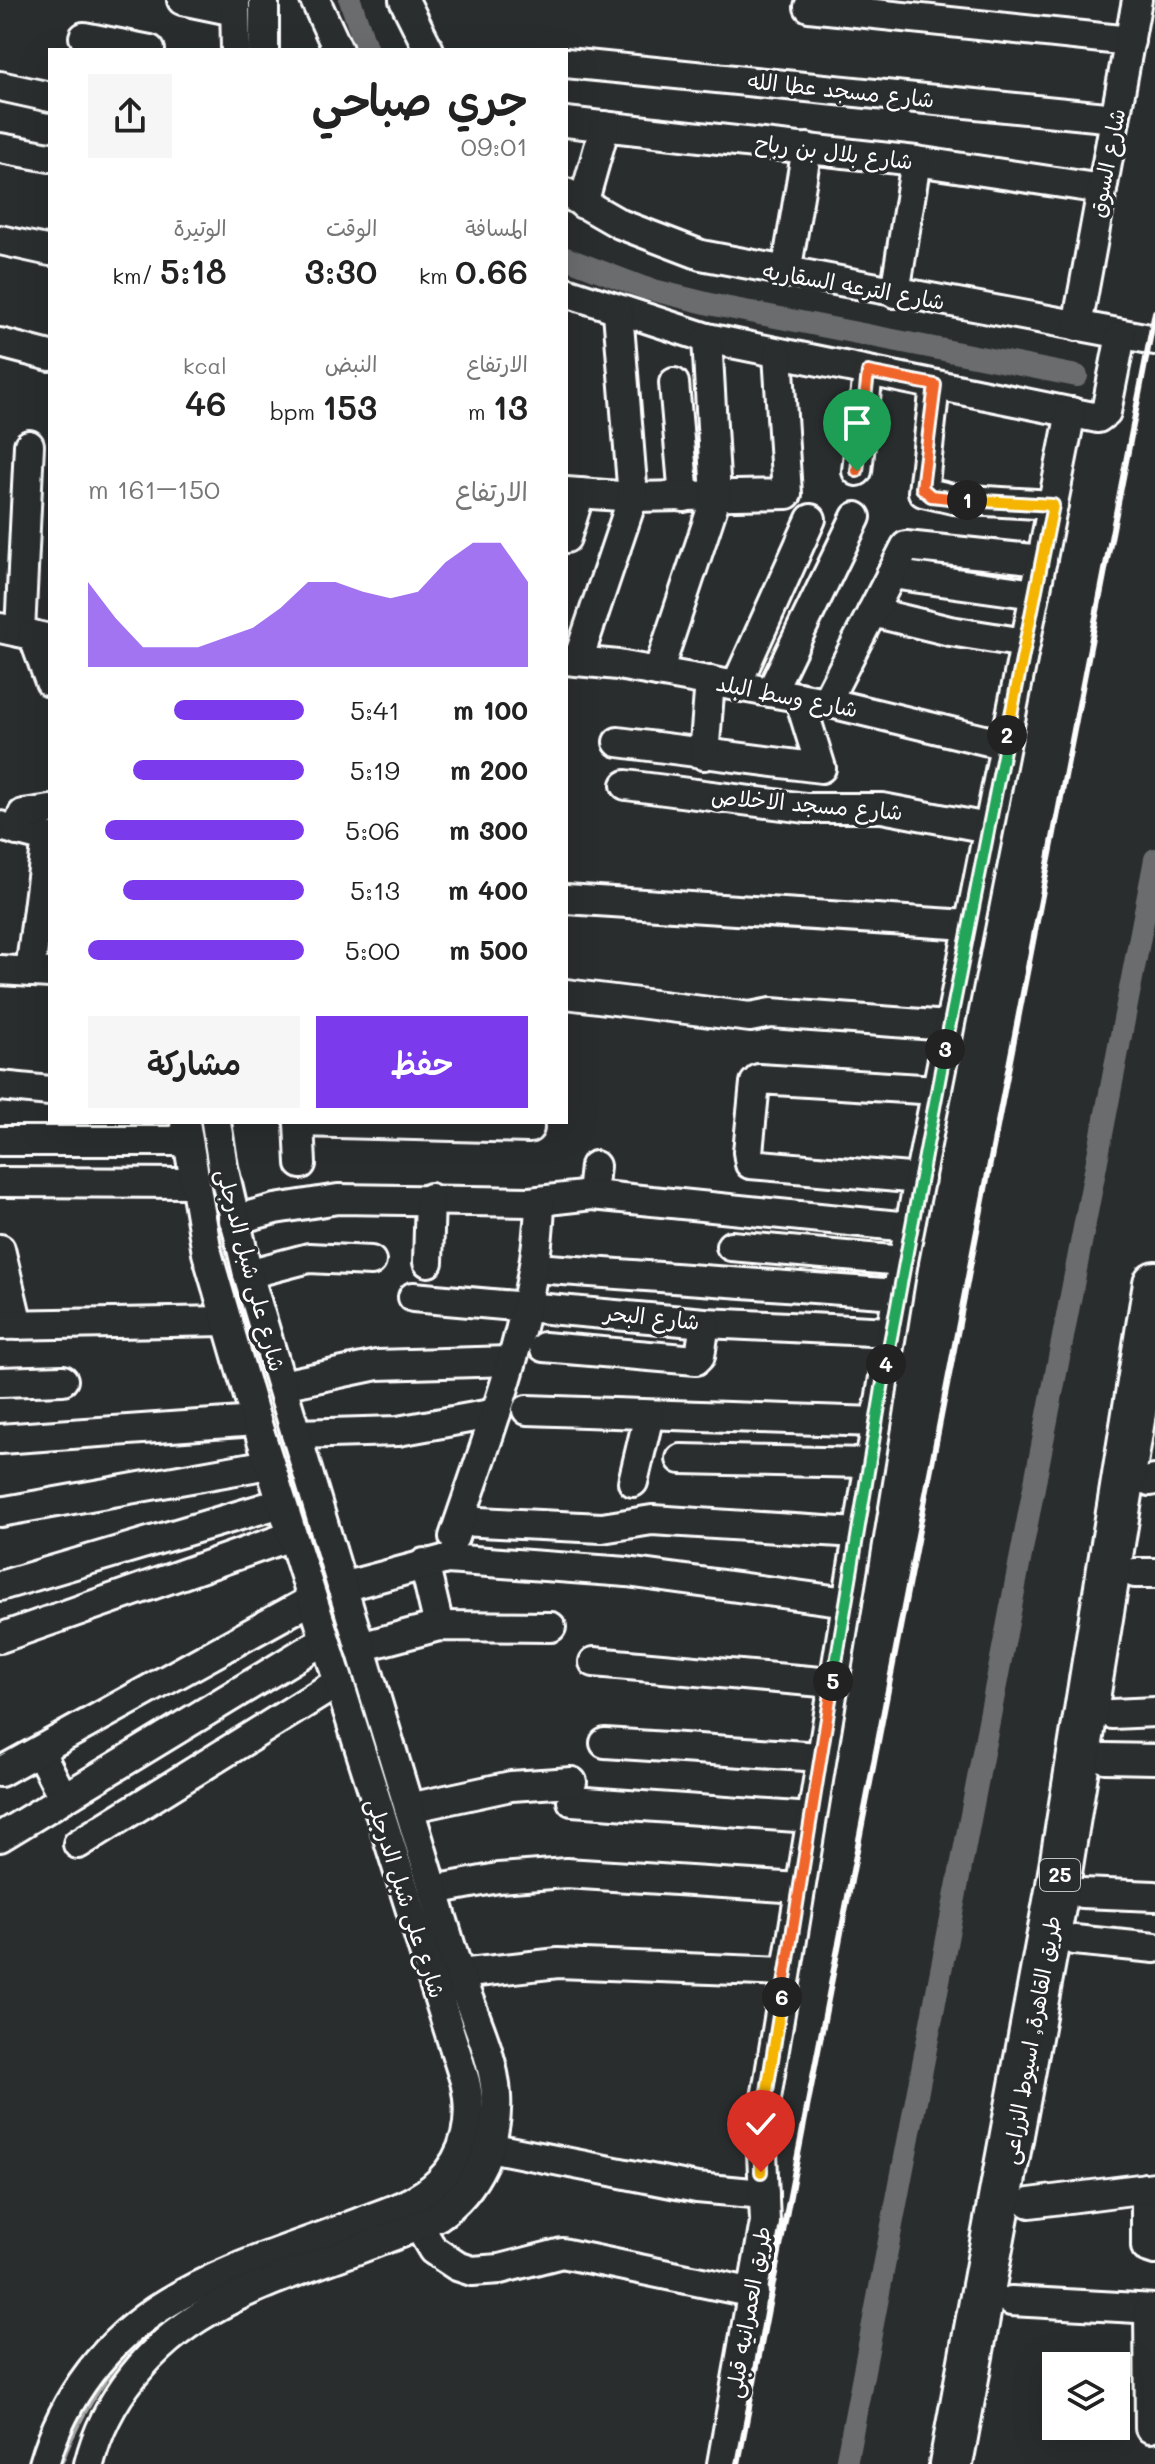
<!DOCTYPE html>
<html lang="ar">
<head>
<meta charset="utf-8">
<style>
	:root { --surface:#fff; --page:#f6f6f6; --text:#222; --muted:#767676; --accent:#7c3aed }
	body { margin:0; font-family:Mali,"Playpen Sans Arabic",sans-serif; background:var(--page); color:var(--text); direction:rtl; height:100vh; display:flex; flex-direction:column; font-size:30px; white-space:nowrap }
	* { box-sizing:border-box; margin:0 }
	p { font-size:26px; color:var(--muted) }
	.icon { flex:none; width:44px; height:44px; fill:none; stroke:currentColor; stroke-width:2; stroke-linecap:round; stroke-linejoin:round }
	.map { position:relative; flex:1; overflow:hidden; direction:ltr }
	.sheet { position:absolute; left:48px; top:48px; width:520px; height:1076px; display:flex; flex-direction:column; background:var(--surface); border-radius:0px; box-shadow:0 8px 32px #0002; direction:rtl }
	.sheet>* { flex:none }
	.tools { position:absolute; left:1042px; top:2352px; display:grid; gap:16px }
	.tools a { display:grid; place-items:center; width:88px; height:88px; border-radius:0px; background:var(--surface); box-shadow:0 8px 32px #0002; font-size:40px }
	.pin { position:absolute; display:grid; place-items:center; width:68px; height:68px; color:#fff; margin:-82px -34px; border-radius:50% 50% 50% 0; rotate:-45deg; box-shadow:0 0 8px #0007 }
	.pin .icon { rotate:45deg }
	.km { position:absolute; width:40px; height:40px; margin:-20px; border-radius:50%; background:#222; color:#fff; font-size:22px; line-height:40px; text-align:center }
	.round { display:grid; place-items:center; flex:none; width:84px; height:84px; border-radius:0px; background:var(--page) }
	.head { display:flex; align-items:center; justify-content:space-between; height:136px; padding:0 40px }
	h1 { font-size:44px; font-weight:600; line-height:60px }
	.metrics { display:grid; grid-template-columns:repeat(3,1fr); gap:12px; height:136px; padding:8px 40px }
	.metrics div { display:grid; align-content:center }
	.metrics b { font-size:34px; font-weight:600 }
	.metrics small { font-size:22px; font-weight:400 }
	.metrics p { font-size:22px }
	.chart { height:224px; padding:16px 40px }
	.chart p { display:flex; justify-content:space-between }
	.chart svg { width:100%; height:144px; margin-top:8px; fill:var(--accent); opacity:.7 }
	.primary-button { display:flex; gap:16px; margin-top:auto; padding:16px 40px }
	.primary-button a { flex:1; height:92px; border-radius:0px; background:var(--accent); color:#fff; font-size:32px; font-weight:600; line-height:92px; text-align:center }
	.primary-button a+a { background:var(--page); color:var(--text) }
	ul { padding:0 40px; list-style:none; font-size:26px }
	li { display:grid; grid-template-columns:128px 96px 1fr; align-items:center; height:60px }
	li i { height:20px; border-radius:10px; background:var(--accent) }
	.map>svg:first-child { display:block }
</style>
</head>
<body>
<div class="map">
<svg width="1155" height="2464" viewBox="0 0 1155 2464">
	<rect width="100%" height="100%" fill="#2a2d2e"/>
	<filter id="ink" filterUnits="userSpaceOnUse"><feTurbulence type="fractalNoise" baseFrequency=".0125" numOctaves="2"/><feDisplacementMap in="SourceGraphic" scale="16" xChannelSelector="R" yChannelSelector="G"/><feConvolveMatrix kernelMatrix="1 2 1 2 8 2 1 2 1" color-interpolation-filters="sRGB"/></filter>
	<g filter="url(#ink)">
		<g fill="none" stroke-linecap="round" stroke-linejoin="round">
			<!-- stream -->
			<g stroke="#a6a7a7" stroke-width="6">
				<polyline points="215,1218 318,1572"/>
				<polyline points="453,1998 482,2091"/>
				<path d="M60 2464C85 2397 133 2327 203 2300"/>
			</g>
			<!-- canal -->
			<g stroke="#6a6c6d" stroke-width="22">
				<polyline points="350,0 367,50"/>
				<polyline points="566,258 645,288 714,305 1077,376"/>
				<polyline points="846,2464 1155,859"/>
			</g>
			<defs>
				<g id="minor">
					<polyline points="182,0 235,11"/>
					<polyline points="235,0 236,50"/>
					<polyline points="315,0 338,50"/>
					<polyline points="404,0 429,50"/>
					<polyline points="809,7 1130,41"/>
					<polyline points="84,37 150,50"/>
					<polyline points="264,50 264,0"/>
					<polyline points="566,63 1115,118"/>
					<polyline points="0,86 50,97"/>
					<polyline points="566,122 916,161 1102,189"/>
					<polyline points="0,148 50,157"/>
					<polyline points="566,193 620,224 701,255 1155,340"/>
					<polyline points="583,204 605,126"/>
					<polyline points="0,240 50,251"/>
					<polyline points="786,273 807,148"/>
					<polyline points="566,292 707,338 1098,418 1106,412 1121,335"/>
					<polyline points="895,293 916,161"/>
					<polyline points="1077,326 1137,0"/>
					<polyline points="0,343 50,356"/>
					<polyline points="674,383 684,497"/>
					<polyline points="935,385 923,492 953,499 1053,505"/>
					<polyline points="857,471 868,372"/>
					<polyline points="566,492 633,497 787,494 778,354"/>
					<polyline points="566,538 580,493"/>
					<polyline points="891,574 1035,594"/>
					<polyline points="872,612 950,631 1025,643"/>
					<polyline points="0,628 50,639"/>
					<polyline points="20,632 29,445"/>
					<polyline points="33,635 50,682"/>
					<polyline points="566,660 618,665 826,702 1005,745"/>
					<polyline points="578,660 633,497 618,312"/>
					<polyline points="658,672 716,497 707,338"/>
					<polyline points="736,686 811,519"/>
					<polyline points="771,692 856,517"/>
					<polyline points="826,702 906,546 1042,560"/>
					<polyline points="618,742 821,768 799,697"/>
					<polyline points="704,755 710,681"/>
					<polyline points="626,785 806,808 882,808 988,828"/>
					<polyline points="0,826 50,839"/>
					<polyline points="17,831 23,814 50,810"/>
					<polyline points="566,899 968,925"/>
					<polyline points="0,970 50,973"/>
					<polyline points="30,972 47,838"/>
					<polyline points="566,994 750,1017 771,1013 949,1026"/>
					<polyline points="0,1086 50,1091"/>
					<polyline points="299,1122 529,1128"/>
					<polyline points="299,1122 301,1164"/>
					<polyline points="0,1141 187,1141"/>
					<polyline points="920,1179 750,1164 748,1152 755,1083 759,1079 937,1090"/>
					<polyline points="0,1182 193,1183"/>
					<polyline points="592,1195 595,1166"/>
					<polyline points="234,1220 275,1209 338,1199 530,1202 592,1195 909,1227"/>
					<polyline points="731,1246 903,1261"/>
					<polyline points="0,1249 18,1325"/>
					<polyline points="428,1262 430,1198"/>
					<polyline points="535,1268 897,1294"/>
					<polyline points="248,1274 309,1258 371,1261"/>
					<polyline points="413,1297 705,1323 891,1332"/>
					<polyline points="0,1325 227,1321"/>
					<polyline points="544,1347 696,1360 700,1356 705,1323"/>
					<polyline points="0,1382 63,1380"/>
					<polyline points="282,1385 377,1365 510,1361"/>
					<polyline points="527,1410 876,1422"/>
					<polyline points="296,1434 398,1431 496,1413"/>
					<polyline points="0,1439 256,1421"/>
					<polyline points="681,1459 868,1463"/>
					<polyline points="1150,1481 1155,1480"/>
					<polyline points="633,1482 649,1415"/>
					<polyline points="0,1512 269,1464"/>
					<polyline points="460,1521 602,1528 652,1520 857,1533"/>
					<path d="M454 1537C488 1436 538 1308 540 1202"/>
					<polyline points="424,1563 439,1626"/>
					<polyline points="1135,1573 1155,1573"/>
					<polyline points="0,1586 281,1503"/>
					<polyline points="342,1587 447,1559 627,1572 847,1602"/>
					<polyline points="0,1638 291,1536"/>
					<polyline points="360,1647 439,1626 551,1627"/>
					<polyline points="594,1662 833,1683"/>
					<polyline points="1112,1714 1155,1712"/>
					<polyline points="605,1743 821,1757"/>
					<polyline points="40,1752 63,1797"/>
					<polyline points="1105,1758 1155,1759"/>
					<polyline points="0,1772 311,1600"/>
					<polyline points="572,1801 811,1818"/>
					<polyline points="409,1808 511,1786 572,1782"/>
					<polyline points="0,1837 324,1640"/>
					<polyline points="78,1844 337,1683"/>
					<polyline points="434,1890 498,1878 566,1873 800,1888"/>
					<polyline points="1082,1893 1155,1896"/>
					<polyline points="1074,1940 1155,1948"/>
					<polyline points="459,1974 558,1963 786,1972"/>
					<polyline points="489,2147 697,2188 764,2194"/>
					<polyline points="1146,2188 1146,2247 1155,2250"/>
					<polyline points="1030,2203 1155,2187"/>
					<polyline points="418,2225 433,2250 457,2266 472,2271 500,2269 562,2253 754,2293"/>
					<polyline points="1011,2301 1155,2309"/>
					<polyline points="1149,2309 1150,2428"/>
					<path d="M44 2464C63 2397 107 2339 167 2303 225 2267 295 2248 358 2223 386 2212 417 2204 439 2182 467 2155 474 2118 465 2081L256 1421 207 1253 185 1122"/>
					<path d="M89 2464C105 2399 151 2344 209 2311 260 2281 321 2264 377 2242 397 2234 419 2227 438 2216 477 2190 499 2141 496 2096 494 2055 472 2012 459 1974L248 1274 223 1167 216 1122"/>
					<polyline points="722,2464 765,2222 761,2129 903,1261 1071,412"/>
				</g>
				<polyline id="highway" points="951,2464 1057,1891 1155,1283"/>
			</defs>
			<!-- minor casing -->
			<use href="#minor" stroke="#fff" stroke-width="34"/>
			<!-- highway casing -->
			<use href="#highway" stroke="#fff" stroke-width="48"/>
			<!-- minor -->
			<use href="#minor" stroke="#2a2d2e" stroke-width="28"/>
			<!-- highway -->
			<use href="#highway" stroke="#2a2d2e" stroke-width="42"/>
			<!-- rail -->
			<polyline stroke="#fff" stroke-width="6" points="738,2464 1155,312"/>
		</g>
	</g>
	<g fill="none" stroke-linecap="round" stroke-linejoin="round" filter="url(#ink)">
		<defs>
			<polyline id="split-1" points="857,471 868,372 935,385 922,488 931,496 967,500"/>
			<polyline id="split-2" points="967,500 1053,505 1007,735"/>
			<polyline id="split-3" points="945,1049 1007,735"/>
			<polyline id="split-4" points="886,1364 945,1049"/>
			<polyline id="split-5" points="833,1681 886,1364"/>
			<polyline id="split-6" points="782,1997 833,1681"/>
			<polyline id="split-7" points="761,2172 761,2129 782,1997"/>
		</defs>
		<!-- split-1 casing -->
		<use href="#split-1" stroke="#fff" stroke-width="16"/>
		<!-- split-2 casing -->
		<use href="#split-2" stroke="#fff" stroke-width="16"/>
		<!-- split-3 casing -->
		<use href="#split-3" stroke="#fff" stroke-width="16"/>
		<!-- split-4 casing -->
		<use href="#split-4" stroke="#fff" stroke-width="16"/>
		<!-- split-5 casing -->
		<use href="#split-5" stroke="#fff" stroke-width="16"/>
		<!-- split-6 casing -->
		<use href="#split-6" stroke="#fff" stroke-width="16"/>
		<!-- split-7 casing -->
		<use href="#split-7" stroke="#fff" stroke-width="16"/>
		<!-- split-1 -->
		<use href="#split-1" stroke="#f0652b" stroke-width="10"/>
		<!-- split-2 -->
		<use href="#split-2" stroke="#f5b400" stroke-width="10"/>
		<!-- split-3 -->
		<use href="#split-3" stroke="#22a559" stroke-width="10"/>
		<!-- split-4 -->
		<use href="#split-4" stroke="#22a559" stroke-width="10"/>
		<!-- split-5 -->
		<use href="#split-5" stroke="#22a559" stroke-width="10"/>
		<!-- split-6 -->
		<use href="#split-6" stroke="#f0652b" stroke-width="10"/>
		<!-- split-7 -->
		<use href="#split-7" stroke="#f5b400" stroke-width="10"/>
	</g>
	<g text-anchor="middle" stroke-width="7" stroke-linejoin="round" paint-order="stroke">
		<!-- shield labels -->
		<rect fill="#2a2d2e" stroke="#bfc0c0" stroke-width="2" x="1040" y="1859" width="40" height="32" rx="6"/>
		<g font-size="20" font-weight="bold" fill="#fff">
			<text x="1060" y="1882">25</text>
		</g>
		<!-- street labels -->
		<g font-size="22" fill="#fff" stroke="#2a2d2e">
			<text transform="translate(841 90) rotate(6)" y="8">شارع مسجد عطا الله</text>
			<text transform="translate(834 152) rotate(7)" y="8">شارع بلال بن رباح</text>
			<text transform="translate(1107 163) rotate(-79)" y="8">شارع السوق</text>
			<text transform="translate(854 286) rotate(10)" y="8">شارع الترعه السقاريه</text>
			<text transform="translate(787 696) rotate(11)" y="8">شارع وسط البلد</text>
			<text transform="translate(807 804) rotate(5)" y="8">شارع مسجد الاخلاص</text>
			<text transform="translate(251 1270) rotate(75)" y="8">شارع على شبل الدرجلى</text>
			<text transform="translate(652 1317) rotate(6)" y="8">شارع البحر</text>
			<text transform="translate(406 1898) rotate(72)" y="8">شارع على شبل الدرجلى</text>
			<text transform="translate(1031 2040) rotate(-80)" y="8">طريق القاهرة, اسيوط الزراعى</text>
			<text transform="translate(748 2312) rotate(-80)" y="8">طريق العمرانيه قبلى</text>
		</g>
	</g>
</svg>
<div class="tools">
<a><svg class="icon" aria-label="layers" viewBox="0 0 24 24"><path d="M12 4l9 5-9 5-9-5zM3 14l9 5 9-5"/></svg></a>
</div>
<div class="pin" style="left:857px;top:471px;background:#1e9e55"><svg class="icon" aria-label="arrive" viewBox="0 0 24 24"><path d="M6 21V4h12l-3 4 3 4H6"/></svg></div>
<div class="pin" style="left:761px;top:2172px;background:#d93025"><svg class="icon" aria-label="check" viewBox="0 0 24 24"><path d="M5 12l5 5 9-10"/></svg></div>
<b class="km" style="left:967px;top:500px">1</b>
<b class="km" style="left:1007px;top:735px">2</b>
<b class="km" style="left:945px;top:1049px">3</b>
<b class="km" style="left:886px;top:1364px">4</b>
<b class="km" style="left:833px;top:1681px">5</b>
<b class="km" style="left:782px;top:1997px">6</b>
<section class="sheet">
<div class="head"><div><h1>جري صباحي</h1><p>09:01</p></div><a class="round"><svg class="icon" aria-label="share" viewBox="0 0 24 24"><path d="M12 15V3M7 8l5-5 5 5M5 13v7h14v-7"/></svg></a></div>
<div class="metrics">
<div><p>المسافة</p><b>0.66<small> km</small></b></div>
<div><p>الوقت</p><b>3:30</b></div>
<div><p>الوتيرة</p><b>5:18<small> /km</small></b></div>
</div>
<div class="metrics">
<div><p>الارتفاع</p><b>13<small> m</small></b></div>
<div><p>النبض</p><b>153<small> bpm</small></b></div>
<div><p>kcal</p><b>46</b></div>
</div>
<div class="chart"><p><span>الارتفاع</span>150–161 m</p>
<svg viewBox="0 0 160 44" preserveAspectRatio="none"><path d="M0 44V18L10 29L20 38L30 38L40 38L50 35L60 32L70 26L80 18L90 18L100 21L110 23L120 21L130 12L140 6L150 6L160 18V44z"/></svg>
</div>
<ul>
<li><b>100 m</b>5:41<i style="width:60%"></i></li>
<li><b>200 m</b>5:19<i style="width:79%"></i></li>
<li><b>300 m</b>5:06<i style="width:92%"></i></li>
<li><b>400 m</b>5:13<i style="width:84%"></i></li>
<li><b>500 m</b>5:00<i style="width:100%"></i></li>
</ul>
<div class="primary-button"><a>حفظ</a><a>مشاركة</a></div>
</section>
</div>
</body>
</html>
